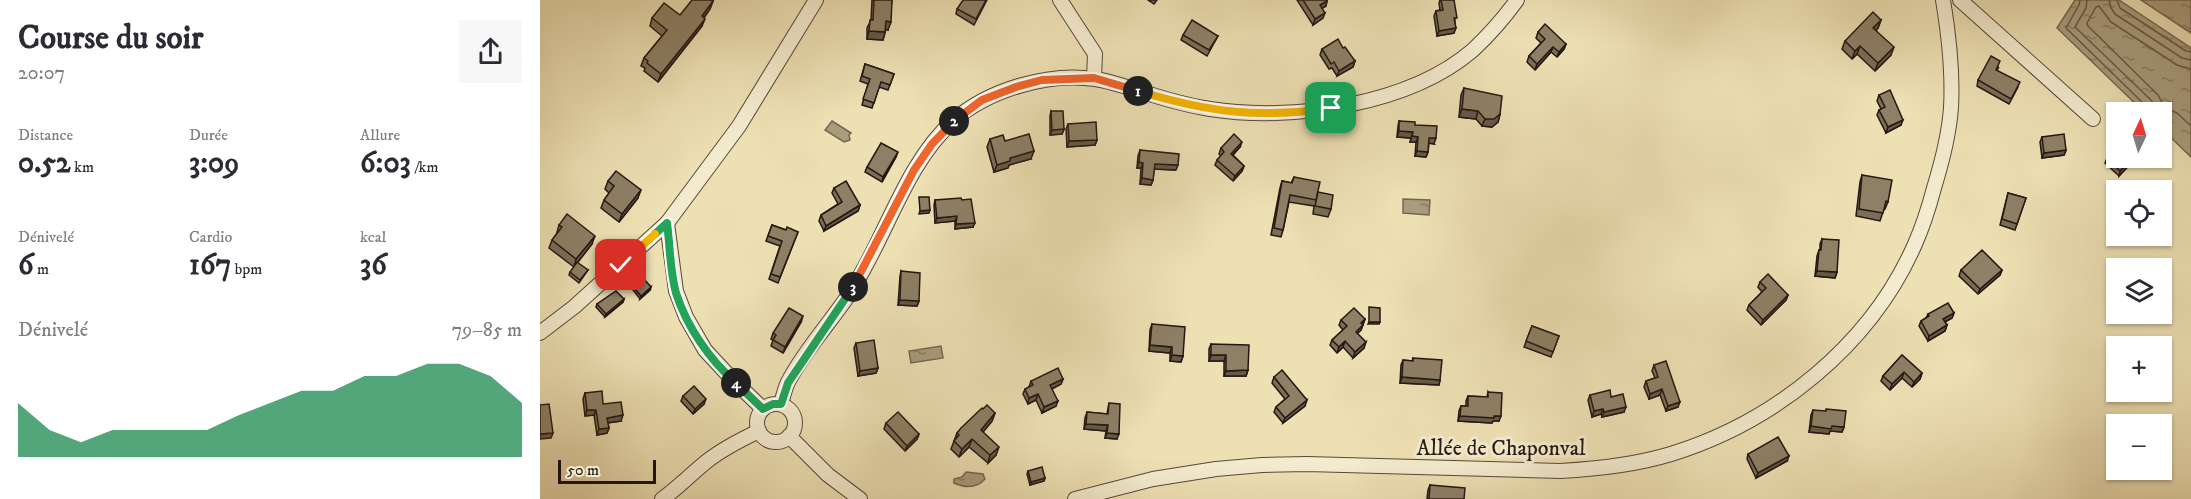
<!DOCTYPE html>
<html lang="fr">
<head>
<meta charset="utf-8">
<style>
	:root { --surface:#fff; --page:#f7f7f7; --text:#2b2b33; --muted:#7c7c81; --accent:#0b8043 }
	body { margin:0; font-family:"IM FELL DW Pica",serif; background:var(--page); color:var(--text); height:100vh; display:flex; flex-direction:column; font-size:22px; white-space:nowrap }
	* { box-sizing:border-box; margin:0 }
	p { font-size:20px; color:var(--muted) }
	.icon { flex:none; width:33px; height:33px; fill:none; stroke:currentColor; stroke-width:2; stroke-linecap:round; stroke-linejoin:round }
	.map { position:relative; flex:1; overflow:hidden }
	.panel { display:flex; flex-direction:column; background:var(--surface); width:540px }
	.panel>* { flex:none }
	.needle { width:39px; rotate:4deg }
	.fabs { position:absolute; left:1566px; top:102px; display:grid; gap:12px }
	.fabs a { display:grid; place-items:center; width:66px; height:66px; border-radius:0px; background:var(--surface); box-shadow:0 2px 4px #0004; font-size:30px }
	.scale { position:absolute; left:18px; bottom:15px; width:98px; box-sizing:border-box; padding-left:6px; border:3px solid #241712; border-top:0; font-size:16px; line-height:21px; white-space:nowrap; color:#241712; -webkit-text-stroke:4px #f3ebce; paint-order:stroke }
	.pin { position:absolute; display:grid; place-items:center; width:51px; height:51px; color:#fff; margin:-26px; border-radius:12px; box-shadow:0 3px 9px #0006 }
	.km { position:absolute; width:30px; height:30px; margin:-15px; border-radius:50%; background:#222; color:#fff; font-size:16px; line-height:30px; text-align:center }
	.round { display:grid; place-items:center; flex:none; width:63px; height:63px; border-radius:0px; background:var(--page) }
	.headline { display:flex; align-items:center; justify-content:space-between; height:102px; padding:0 18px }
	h1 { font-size:33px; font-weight:800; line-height:45px }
	.figures { display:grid; grid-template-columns:repeat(3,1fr); gap:9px; height:102px; padding:6px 18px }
	.figures div { display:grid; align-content:center }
	.figures b { font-size:30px; font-weight:800 }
	.figures small { font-size:16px; font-weight:400 }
	.figures p { font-size:16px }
	.chart { height:168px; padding:12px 18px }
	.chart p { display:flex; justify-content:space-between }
	.chart svg { width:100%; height:108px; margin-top:6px; fill:var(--accent); opacity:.7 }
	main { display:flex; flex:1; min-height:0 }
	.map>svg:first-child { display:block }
</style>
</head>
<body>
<main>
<section class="panel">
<div class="headline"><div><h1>Course du soir</h1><p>20:07</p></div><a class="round"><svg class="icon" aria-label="share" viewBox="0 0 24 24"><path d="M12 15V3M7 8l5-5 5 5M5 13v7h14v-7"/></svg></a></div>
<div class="figures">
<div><p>Distance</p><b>0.52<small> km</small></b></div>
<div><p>Durée</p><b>3:09</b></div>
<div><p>Allure</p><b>6:03<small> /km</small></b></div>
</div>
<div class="figures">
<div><p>Dénivelé</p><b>6<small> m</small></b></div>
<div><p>Cardio</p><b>167<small> bpm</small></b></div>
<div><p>kcal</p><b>36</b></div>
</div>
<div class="chart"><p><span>Dénivelé</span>79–85 m</p>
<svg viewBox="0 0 160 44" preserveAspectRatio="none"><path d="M0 44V22L10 33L20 38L30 33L40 33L50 33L60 33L70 27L80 22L90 17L100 17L110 11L120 11L130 6L140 6L150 11L160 22V44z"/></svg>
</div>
</section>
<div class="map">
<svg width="1651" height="499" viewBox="0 0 1651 499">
	<defs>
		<pattern id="water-ripples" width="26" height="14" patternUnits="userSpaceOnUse" patternTransform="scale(1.5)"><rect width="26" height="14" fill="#a99c7c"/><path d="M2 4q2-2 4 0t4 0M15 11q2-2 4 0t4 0" fill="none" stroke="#897e64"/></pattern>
	</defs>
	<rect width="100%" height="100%" fill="#ede0b3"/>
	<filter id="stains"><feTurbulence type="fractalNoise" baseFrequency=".00333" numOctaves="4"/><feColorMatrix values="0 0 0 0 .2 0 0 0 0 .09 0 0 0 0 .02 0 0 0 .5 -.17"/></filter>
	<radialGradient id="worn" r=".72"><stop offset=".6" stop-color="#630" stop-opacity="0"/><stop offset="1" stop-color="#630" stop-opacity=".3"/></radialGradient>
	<!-- water -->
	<g fill="url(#water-ripples)" stroke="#746752" stroke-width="1.5">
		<polygon points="1535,0 1579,0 1651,48 1651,157 1622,129 1622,112 1604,112 1517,28"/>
		<polygon points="1601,0 1651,0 1651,33"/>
		<polygon points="292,121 311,133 309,135 310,140 304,142 285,130"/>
		<polygon points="863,199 890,200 889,215 863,213"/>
		<polygon points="401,346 403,358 371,363 369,351"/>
		<path d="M426 472 443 474 445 479C436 489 425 488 414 483V479L422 477Z"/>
	</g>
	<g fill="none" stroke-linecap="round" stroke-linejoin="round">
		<!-- shore -->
		<g stroke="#665a47" stroke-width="1.5">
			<polyline points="1540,0 1539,5 1526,28 1606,106 1608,112"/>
			<polyline points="1547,0 1546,8 1535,27 1612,101 1616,112"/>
			<polyline points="1569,0 1571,8 1575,14 1642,58 1651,60"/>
			<polyline points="1577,0 1580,8 1646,51 1651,52"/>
			<polyline points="1651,69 1637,65 1571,22 1559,6 1556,7 1547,23 1548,26 1618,95 1625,108 1637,113 1651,126"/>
		</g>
		<defs>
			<g id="street">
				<polyline points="520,0 555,54 554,78"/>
				<polyline points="1420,0 1553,119"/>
				<polyline points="127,223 136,291 146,317 165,350 191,378 223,409"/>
				<polyline points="0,333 34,307 127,223 199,126 276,0"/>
				<path d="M241 404C243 397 245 388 248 382 264 351 289 324 308 296 315 286 321 274 327 263 353 215 372 158 413 121 448 90 508 72 555 79 569 81 583 86 597 90 621 98 645 105 670 109 752 122 869 105 933 50 949 35 964 18 977 0"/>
				<circle cx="236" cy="423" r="19"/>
				<polyline points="249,436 288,475 320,499"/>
				<path d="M122 499C138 488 151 474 166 462 182 449 200 440 219 431"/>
				<path d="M535 499 613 479 676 469 722 465 767 464 1020 471C1057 469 1095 465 1131 454 1235 422 1331 345 1375 244 1383 226 1389 207 1394 188 1402 162 1409 135 1411 108 1413 72 1409 36 1403 0"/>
			</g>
		</defs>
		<!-- street casing -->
		<use href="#street" stroke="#56493a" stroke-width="16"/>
		<!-- street -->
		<use href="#street" stroke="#f3ebce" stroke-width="14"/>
	</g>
	<!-- wall -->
	<g fill="#796e58" stroke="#241712" stroke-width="1.5">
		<polygon points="332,0 352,0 348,30 346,29 343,40 327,39 327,28 331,20"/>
		<polygon points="447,0 434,25 416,14 417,9"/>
		<polygon points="608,0 617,0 614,4"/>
		<polygon points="757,0 787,0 786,6 782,8 783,18 773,25"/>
		<polygon points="900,0 914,0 915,22 914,33 897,36 894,16 896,11 900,10 899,3"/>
		<polygon points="173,1 170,9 164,18 162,26 118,82 104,71 105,68 101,66 104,58 122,36 110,26 112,18 140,15"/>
		<polygon points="1341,20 1338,28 1336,30 1351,55 1335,71 1317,54 1312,59 1302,49 1305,41"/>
		<polygon points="998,32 1026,44 1024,49 1017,57 1011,52 995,70 987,62 989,56 1001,43 996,38"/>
		<polygon points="643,35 678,36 667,56 641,40"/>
		<polygon points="803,48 815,61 813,67 797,76 792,68 789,69 780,55 782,49"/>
		<polygon points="325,64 354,74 348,90 339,87 332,108 322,105 328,84 320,81"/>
		<polygon points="1459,67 1457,70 1478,87 1469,104 1437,86 1438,80"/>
		<polygon points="924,88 960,114 958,122 952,127 942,126 936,119 919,117 921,95"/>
		<polygon points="1339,95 1361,125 1346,133 1337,115 1339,110 1341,109 1337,101"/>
		<polygon points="511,111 524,129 522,134 510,135 510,116"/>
		<polygon points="859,121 875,125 894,144 889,143 888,152 886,157 875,156 876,142 870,142 871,138 857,137 858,126"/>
		<polygon points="528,124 557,140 555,145 527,147 526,129"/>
		<polygon points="1502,137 1526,150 1524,155 1502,158 1500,142"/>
		<polygon points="450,139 465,141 491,159 469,165 468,168 454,172 447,147"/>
		<polygon points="700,147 693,155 704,166 702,171 693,181 675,165 677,160 681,156 679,154 681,148"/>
		<polygon points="600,150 636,170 614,169 613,180 611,185 600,184 601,168 597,168 598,156"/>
		<polygon points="356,157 342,182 325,172 327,167"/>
		<polygon points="1567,158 1596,158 1579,176 1565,163"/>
		<polygon points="1322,175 1348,202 1345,209 1344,209 1340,221 1316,216 1320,182"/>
		<polygon points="754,177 778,193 791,209 788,217 773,214 774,206 749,202 743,230 741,237 731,235 740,188 742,181 751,183"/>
		<polygon points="68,181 98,198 79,222 61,208 64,200 69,193 65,189"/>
		<polygon points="294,188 320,205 318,211 284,231 279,221 281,215 298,204 292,193"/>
		<polygon points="1468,193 1486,198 1475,230 1460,225"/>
		<polygon points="395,200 422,200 433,227 415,229 415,221 395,223 394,205"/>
		<polygon points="19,225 52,244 34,267 9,248 12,240 17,233 17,232"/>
		<polygon points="232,225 246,230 258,232 238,283 229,279 240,246 226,241"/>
		<polygon points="1282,239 1297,272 1295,278 1275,276 1277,256 1279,250 1280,250 1280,244"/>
		<polygon points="48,270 39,283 29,275 30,272"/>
		<polygon points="1421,270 1462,270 1460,275 1438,294 1419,276"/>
		<polygon points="361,271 379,301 377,306 358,305 360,276"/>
		<polygon points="1220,282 1248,295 1246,300 1221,325 1207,310 1209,305 1222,292 1218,287"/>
		<polygon points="94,288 110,290 100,299 93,290"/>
		<polygon points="84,299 83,302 65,317 56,307 57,304"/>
		<polygon points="1414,313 1412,318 1405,322 1407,325 1405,331 1388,341 1379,326 1381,321 1386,318 1388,314"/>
		<polygon points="825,319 821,330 817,333 824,348 813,358 803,347 797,353 790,345 792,340 803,330 799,325 801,320"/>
		<polygon points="261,322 243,353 231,346 233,340 231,339 233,333"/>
		<polygon points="612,324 643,356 641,362 630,361 630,353 609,351 610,330"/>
		<polygon points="992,326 1019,336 1011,357 984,347"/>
		<polygon points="316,343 338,368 336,373 318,376 314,348"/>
		<polygon points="671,344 708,370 706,376 684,376 684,361 669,361 669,349"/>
		<polygon points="1362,355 1382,373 1380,379 1372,387 1362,378 1350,390 1341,381 1343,376"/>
		<polygon points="873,358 900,380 899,385 860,383 861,365 863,360 872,361"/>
		<polygon points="1114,365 1138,407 1126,411 1120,395 1109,399 1104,387 1106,381 1115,378 1112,371"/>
		<polygon points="734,377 765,406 743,423 734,412 736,407 745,399 732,383"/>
		<polygon points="523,379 521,384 512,389 516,406 502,413 496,400 488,404 483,394 485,389 489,387 491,381"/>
		<polygon points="948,392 959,421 953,421 952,423 918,421 919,411 921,406 926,406 926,401 928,396 947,397"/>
		<polygon points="45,393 63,404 81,421 68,423 69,428 67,433 57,435 54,415 45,416 43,399"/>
		<polygon points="1050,395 1071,397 1084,412 1062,417 1061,414 1052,417 1048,400"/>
		<polygon points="143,396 164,404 153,414 141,401"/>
		<polygon points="569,403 577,439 565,438 566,431 544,429 545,418 547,412 567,414"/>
		<polygon points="443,409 455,413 452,421 443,432 456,455 448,463 429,447 419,457 411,449 417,433"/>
		<polygon points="1273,410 1304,427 1302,432 1290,431 1289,434 1269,432 1271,415"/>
		<polygon points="346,423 379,434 377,439 365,451 344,429"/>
		<polygon points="1208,454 1247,461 1216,478 1207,459"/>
		<polygon points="488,471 505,478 504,481 490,485 487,474"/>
		<polygon points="890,485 924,499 887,499 888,490"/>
	</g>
	<!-- shaded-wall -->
	<g fill="#635a47" stroke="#241712" stroke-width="1.5">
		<polygon points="173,1 170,9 159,24 162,16"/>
		<polygon points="787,1 786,6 778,11 780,5"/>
		<polygon points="785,13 783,18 773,25 775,19"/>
		<polygon points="165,19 162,26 118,82 121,74"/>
		<polygon points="1341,20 1338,28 1330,36 1333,28"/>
		<polygon points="346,21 351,22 348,30 343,29"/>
		<polygon points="916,28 914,33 897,36 899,31"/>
		<polygon points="329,31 345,32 343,40 327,39"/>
		<polygon points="1026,44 1024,49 1017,57 1019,52"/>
		<polygon points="1320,46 1317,54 1312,59 1315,51"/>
		<polygon points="1013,47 1011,52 995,70 997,64"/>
		<polygon points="1354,47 1351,55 1335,71 1338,63"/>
		<polygon points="815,61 813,67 797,76 799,71"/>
		<polygon points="922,109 938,111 936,119 919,117"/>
		<polygon points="960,114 958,122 952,127 942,126 945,119"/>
		<polygon points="1363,120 1361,125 1346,133 1348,127"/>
		<polygon points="524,129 522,134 510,135 512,130"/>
		<polygon points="859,131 873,132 871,138 857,137"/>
		<polygon points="872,136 878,137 876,142 870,142"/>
		<polygon points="889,138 896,138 894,144 887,143"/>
		<polygon points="557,140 555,145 527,147 529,141"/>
		<polygon points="702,142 700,147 689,159 691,154"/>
		<polygon points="1526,150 1524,155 1502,158 1504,153"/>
		<polygon points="494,151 491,159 469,165 468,168 454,172 457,165 470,158"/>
		<polygon points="877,151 888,152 886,157 875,156"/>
		<polygon points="358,152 356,157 342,182 343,177"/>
		<polygon points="1593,158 1596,158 1579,176 1580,171"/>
		<polygon points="599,162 603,163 601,168 597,168"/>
		<polygon points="615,164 638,165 636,170 613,169"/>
		<polygon points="704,166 702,171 693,181 695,176"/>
		<polygon points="602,178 613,180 611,185 600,184"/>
		<polygon points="101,190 98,198 79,222 82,214"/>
		<polygon points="320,205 318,211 284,231 286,226"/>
		<polygon points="390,210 389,213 379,214 380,211"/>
		<polygon points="417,216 415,221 395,223 397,218"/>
		<polygon points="435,223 433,227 415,229 416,224"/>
		<polygon points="55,236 52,244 34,267 36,259"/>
		<polygon points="1462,270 1460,275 1438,294 1440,289"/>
		<polygon points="1277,271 1297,272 1295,278 1275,276"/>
		<polygon points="111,287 110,290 100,299 101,296"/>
		<polygon points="1248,295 1246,300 1221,325 1223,320"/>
		<polygon points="84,299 83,302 65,317 66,314"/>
		<polygon points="360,300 379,301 377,306 358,305"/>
		<polygon points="1414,313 1412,318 1401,324 1403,319"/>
		<polygon points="263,316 261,322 243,353 245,347"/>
		<polygon points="825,319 821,330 814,337 816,332 821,323"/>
		<polygon points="829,322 840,322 839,324 828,324"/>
		<polygon points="1407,325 1405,331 1388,341 1389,336"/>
		<polygon points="805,341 803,347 797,353 799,347"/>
		<polygon points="826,342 824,348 813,358 815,352"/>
		<polygon points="610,345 632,347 630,353 609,351"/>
		<polygon points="632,355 643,356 641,362 630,361"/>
		<polygon points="671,355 686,355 684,361 669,361"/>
		<polygon points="338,368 336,373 318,376 320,371"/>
		<polygon points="708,370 706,376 684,376 686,371"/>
		<polygon points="1364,372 1362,378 1350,390 1352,384"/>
		<polygon points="1382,373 1380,379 1372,387 1374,382"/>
		<polygon points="862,377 900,380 899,385 860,383"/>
		<polygon points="523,379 521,384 508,391 510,385"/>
		<polygon points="1122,389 1120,395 1109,399 1110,394"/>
		<polygon points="498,394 496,400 488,404 489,398"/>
		<polygon points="166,399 164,404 153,414 155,409"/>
		<polygon points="767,400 765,406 743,423 745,418"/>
		<polygon points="518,401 516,406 502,413 504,407"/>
		<polygon points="1140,402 1138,407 1126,411 1128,406"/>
		<polygon points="1086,407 1084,412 1062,417 1064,412"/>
		<polygon points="1063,409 1061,414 1052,417 1054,411"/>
		<polygon points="47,410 56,410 54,415 45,416"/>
		<polygon points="455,413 452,421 438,438 441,430"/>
		<polygon points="83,415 81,421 65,423 67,418"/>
		<polygon points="920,416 961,416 959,421 953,421 952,423 918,421"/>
		<polygon points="546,424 568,425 566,431 544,429"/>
		<polygon points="1271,426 1292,426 1304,427 1302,432 1290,431 1289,434 1269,432"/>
		<polygon points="69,428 67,433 57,435 59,429"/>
		<polygon points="13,433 11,438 0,439 0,434"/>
		<polygon points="567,433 579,434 577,439 565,438"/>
		<polygon points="379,434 377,439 365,451 367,446"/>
		<polygon points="432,439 429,447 419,457 422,449"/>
		<polygon points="459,447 456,455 448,463 450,455"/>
		<polygon points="1249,456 1247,461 1216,478 1218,473"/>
		<polygon points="505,478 504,481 490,485 491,482"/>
	</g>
	<!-- building -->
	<g fill="#8d8066" stroke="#241712" stroke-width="1.5">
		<polygon points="152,0 171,0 173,1 162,16 165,19 121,74 107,63 108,61 104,58 127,30 112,18 124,3 140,15"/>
		<polygon points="334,0 352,0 351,22 346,21 345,32 329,31 330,20 333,20"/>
		<polygon points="423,0 446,0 436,19 417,9"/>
		<polygon points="763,0 787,0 787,1 780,5 785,13 775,19"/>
		<polygon points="901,0 914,0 917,18 914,18 916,28 899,31 896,11 903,10"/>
		<polygon points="1333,12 1341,20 1333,28 1354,47 1338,63 1320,46 1315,51 1305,41"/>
		<polygon points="652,20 678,36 669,50 643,35"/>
		<polygon points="1005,24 1026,44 1019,52 1013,47 997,64 989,56 1005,39 998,32"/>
		<polygon points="798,39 803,48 805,47 815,61 799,71 794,62 791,64 782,49"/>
		<polygon points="1451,56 1460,61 1456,70 1480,82 1471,99 1438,80"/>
		<polygon points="325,64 354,74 350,85 341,82 334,103 323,99 330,79 322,76"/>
		<polygon points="924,88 962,96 960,114 954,119 945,119 938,111 922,109"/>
		<polygon points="1350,90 1363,120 1348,127 1339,110 1345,107 1339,95"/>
		<polygon points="511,111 523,111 524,129 512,130"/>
		<polygon points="859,121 875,122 875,125 897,126 896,138 889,138 888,152 877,151 878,137 872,136 873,132 859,131"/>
		<polygon points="556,122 557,140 529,141 528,124"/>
		<polygon points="489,134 494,151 470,158 470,161 457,165 450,139 463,135 465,141"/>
		<polygon points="694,134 702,142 691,154 704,166 695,176 677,160 684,152 681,148"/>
		<polygon points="1524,134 1526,150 1504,153 1502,137"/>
		<polygon points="341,143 358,152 343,177 327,167"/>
		<polygon points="1576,148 1576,158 1593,158 1580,171 1567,158"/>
		<polygon points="600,150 639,154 638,165 615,164 613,180 602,178 603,163 599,162"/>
		<polygon points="76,171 101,190 82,214 64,200 74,186 68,181"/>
		<polygon points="1322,175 1352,180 1348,202 1346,201 1343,213 1319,209"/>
		<polygon points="754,177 780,182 776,200 750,195 743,230 734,228 742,181 752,183"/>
		<polygon points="306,181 320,205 286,226 281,215 302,202 294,188"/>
		<polygon points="778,192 793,195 791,209 775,206"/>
		<polygon points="1468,193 1486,198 1477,224 1462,219"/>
		<polygon points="379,197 389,197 390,210 380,211"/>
		<polygon points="421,198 422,200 431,199 435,223 416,224 417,216 397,218 395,200"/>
		<polygon points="27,214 55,236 36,259 12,240 22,227 19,225"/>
		<polygon points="232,225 246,230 247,227 258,232 240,277 231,274 242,241 228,236"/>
		<polygon points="1282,239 1299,240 1297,272 1277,271 1279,250 1281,250"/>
		<polygon points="1442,250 1462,270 1440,289 1421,270"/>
		<polygon points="37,262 48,270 40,280 30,272"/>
		<polygon points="361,271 380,273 379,301 360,300"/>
		<polygon points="1228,274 1248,295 1223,320 1209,305 1226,288 1220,282"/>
		<polygon points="104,279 111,287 101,296 94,288"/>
		<polygon points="76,291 84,299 66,314 57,304"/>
		<polygon points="1408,303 1414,313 1403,319 1407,325 1389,336 1381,321 1389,316 1388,314"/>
		<polygon points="829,307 840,308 840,322 829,322"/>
		<polygon points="249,308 263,316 245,347 233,340 236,335 233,333"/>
		<polygon points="814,308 825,319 821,323 823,325 816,332 826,342 815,352 805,341 799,347 792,340 807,326 801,320"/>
		<polygon points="612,324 645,327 643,356 632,355 632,347 610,345"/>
		<polygon points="992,326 1019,336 1013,352 986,341"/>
		<polygon points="334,340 338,368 320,371 316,343"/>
		<polygon points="671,344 709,345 708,370 686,371 686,355 671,355"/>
		<polygon points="1362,355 1382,373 1374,382 1364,372 1352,384 1343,376"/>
		<polygon points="873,358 902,360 900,380 862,377 863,360 873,361"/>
		<polygon points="1126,361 1140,402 1128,406 1122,389 1110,394 1106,381 1118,377 1114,365"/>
		<polygon points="518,368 523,379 510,385 518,401 504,407 498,394 489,398 485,389 493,385 491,381"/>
		<polygon points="742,370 767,400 745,418 736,407 749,396 734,377"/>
		<polygon points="154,386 166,399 155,409 143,396"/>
		<polygon points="1070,390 1071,397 1083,394 1086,407 1064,412 1063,409 1054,411 1050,395"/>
		<polygon points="62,391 63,404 81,402 83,415 67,418 69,428 59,429 56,410 47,410 45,393"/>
		<polygon points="948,392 962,393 961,416 954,416 954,418 920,416 921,406 928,406 928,396 948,397"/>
		<polygon points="569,403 580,404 579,434 567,433 568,425 546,424 547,412 568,414"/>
		<polygon points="9,404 13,433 0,434 0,405"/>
		<polygon points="447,405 455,413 441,430 459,447 450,455 432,439 422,449 414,441 419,435 417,433 421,428 442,408 443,409"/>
		<polygon points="1286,409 1306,411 1304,427 1292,426 1291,429 1271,426 1273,410 1286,411"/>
		<polygon points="358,412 379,434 367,446 346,423"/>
		<polygon points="1238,437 1249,456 1218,473 1208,454"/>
		<polygon points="502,467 505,478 491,482 488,471"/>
		<polygon points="890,485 925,488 924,499 889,499"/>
	</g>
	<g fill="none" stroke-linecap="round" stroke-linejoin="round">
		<defs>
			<path id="split-1" d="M598 91C668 112 718 119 791 108"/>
			<polyline id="split-2" points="414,121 442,100 476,87 502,80 554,78 598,91"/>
			<polyline id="split-3" points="313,287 374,170 392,144 414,121"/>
			<polyline id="split-4" points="196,383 223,409 233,404 241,404 248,383 313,287"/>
			<path id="split-5" d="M115 234 127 223C130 245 130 272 136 293 147 327 169 359 196 383"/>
			<polyline id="split-6" points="81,265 115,234"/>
		</defs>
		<!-- split-1 casing -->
		<use href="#split-1" stroke="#fff" stroke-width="12"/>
		<!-- split-2 casing -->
		<use href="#split-2" stroke="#fff" stroke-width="12"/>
		<!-- split-3 casing -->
		<use href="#split-3" stroke="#fff" stroke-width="12"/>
		<!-- split-4 casing -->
		<use href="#split-4" stroke="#fff" stroke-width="12"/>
		<!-- split-5 casing -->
		<use href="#split-5" stroke="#fff" stroke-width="12"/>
		<!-- split-6 casing -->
		<use href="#split-6" stroke="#fff" stroke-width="12"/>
		<!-- split-1 -->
		<use href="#split-1" stroke="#f5b400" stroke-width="8"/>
		<!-- split-2 -->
		<use href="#split-2" stroke="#f0652b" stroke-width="8"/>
		<!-- split-3 -->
		<use href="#split-3" stroke="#f0652b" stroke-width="8"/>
		<!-- split-4 -->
		<use href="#split-4" stroke="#22a559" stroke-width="8"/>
		<!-- split-5 -->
		<use href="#split-5" stroke="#22a559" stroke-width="8"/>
		<!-- split-6 -->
		<use href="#split-6" stroke="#f5b400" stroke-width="8"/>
	</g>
	<g text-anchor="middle" stroke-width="6" stroke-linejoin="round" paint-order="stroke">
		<!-- street labels -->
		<g font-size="22" fill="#241712" stroke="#f3ebce">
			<text x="961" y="455">Allée de Chaponval</text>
		</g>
	</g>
	<rect width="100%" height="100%" filter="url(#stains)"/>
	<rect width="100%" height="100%" fill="url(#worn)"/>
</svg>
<div class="fabs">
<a><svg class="needle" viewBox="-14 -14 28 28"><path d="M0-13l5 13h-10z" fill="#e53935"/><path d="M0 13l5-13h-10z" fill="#7c7c81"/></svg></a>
<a><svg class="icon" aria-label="locate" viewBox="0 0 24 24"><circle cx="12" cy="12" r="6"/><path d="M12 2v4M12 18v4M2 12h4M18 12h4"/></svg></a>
<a><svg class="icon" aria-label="layers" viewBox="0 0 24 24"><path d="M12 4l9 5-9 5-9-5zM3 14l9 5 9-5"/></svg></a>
<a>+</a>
<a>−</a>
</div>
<div class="scale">50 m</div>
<div class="pin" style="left:791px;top:108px;background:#1e9e55"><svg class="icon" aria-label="arrive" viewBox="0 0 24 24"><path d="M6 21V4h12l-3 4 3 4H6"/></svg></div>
<div class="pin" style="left:81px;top:265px;background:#d93025"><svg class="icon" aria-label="check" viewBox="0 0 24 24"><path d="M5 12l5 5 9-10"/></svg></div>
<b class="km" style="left:598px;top:91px">1</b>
<b class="km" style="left:414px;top:121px">2</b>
<b class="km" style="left:313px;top:287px">3</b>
<b class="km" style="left:196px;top:383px">4</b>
</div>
</main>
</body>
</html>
